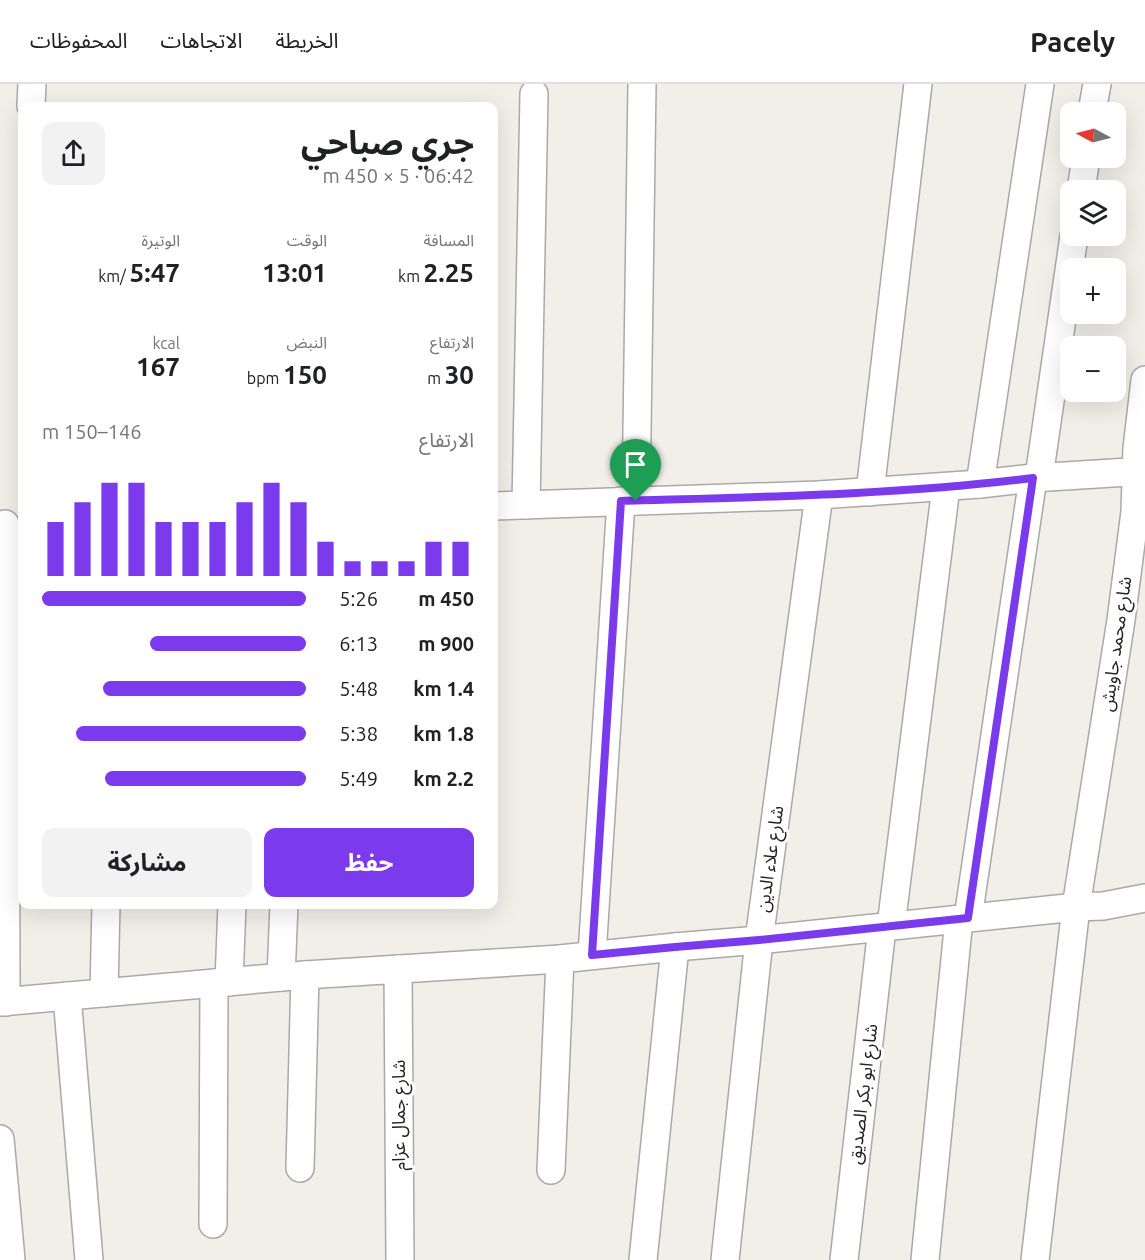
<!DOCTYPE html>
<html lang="ar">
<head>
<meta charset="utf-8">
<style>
	:root { --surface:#fff; --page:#f2f2f2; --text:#202124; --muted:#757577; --line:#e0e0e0; --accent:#7c3aed }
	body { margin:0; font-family:Ubuntu,"Noto Sans Arabic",sans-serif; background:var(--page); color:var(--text); direction:rtl; height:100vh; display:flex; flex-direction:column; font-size:22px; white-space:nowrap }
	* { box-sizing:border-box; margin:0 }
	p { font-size:20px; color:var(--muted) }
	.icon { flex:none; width:33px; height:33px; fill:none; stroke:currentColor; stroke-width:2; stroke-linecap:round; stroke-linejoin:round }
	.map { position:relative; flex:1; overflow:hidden; direction:ltr }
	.details { position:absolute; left:18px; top:18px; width:480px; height:807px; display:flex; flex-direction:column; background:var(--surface); border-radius:12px; box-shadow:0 6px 24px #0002; direction:rtl }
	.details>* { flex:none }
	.needle { width:39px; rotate:277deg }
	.tools { position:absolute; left:1060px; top:18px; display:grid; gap:12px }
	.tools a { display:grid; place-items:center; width:66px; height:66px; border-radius:12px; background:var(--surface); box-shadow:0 6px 24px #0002; font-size:30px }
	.pin { position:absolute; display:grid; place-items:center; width:51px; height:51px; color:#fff; margin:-62px -26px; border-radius:50% 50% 50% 0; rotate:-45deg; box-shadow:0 0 6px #0007 }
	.pin .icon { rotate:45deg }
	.round { display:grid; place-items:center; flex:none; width:63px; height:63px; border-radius:12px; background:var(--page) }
	.head { display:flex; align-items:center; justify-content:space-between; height:102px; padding:0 24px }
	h1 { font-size:33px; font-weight:700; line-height:45px }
	.metrics { display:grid; grid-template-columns:repeat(3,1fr); gap:9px; height:102px; padding:6px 24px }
	.metrics div { display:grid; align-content:center }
	.metrics b { font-size:26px; font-weight:700 }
	.metrics small { font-size:16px; font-weight:400 }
	.metrics p { font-size:16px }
	.chart { height:168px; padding:12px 24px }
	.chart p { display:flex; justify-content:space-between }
	.chart svg { width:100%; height:108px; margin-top:6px; stroke:var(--accent); stroke-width:6 }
	.primary-button { display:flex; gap:12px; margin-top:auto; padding:12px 24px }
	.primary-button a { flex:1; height:69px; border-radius:12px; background:var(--accent); color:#fff; font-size:24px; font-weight:700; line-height:69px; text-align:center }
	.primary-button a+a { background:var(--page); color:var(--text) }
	ul { padding:0 24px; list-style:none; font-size:20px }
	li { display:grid; grid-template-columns:96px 72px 1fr; align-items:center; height:45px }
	li i { height:15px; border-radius:8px; background:var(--accent) }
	header { display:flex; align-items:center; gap:36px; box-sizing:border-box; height:84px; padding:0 30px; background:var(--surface); border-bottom:2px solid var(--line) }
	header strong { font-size:28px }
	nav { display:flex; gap:33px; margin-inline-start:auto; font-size:21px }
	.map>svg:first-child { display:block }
</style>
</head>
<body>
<header>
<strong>Pacely</strong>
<nav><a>الخريطة</a><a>الاتجاهات</a><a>المحفوظات</a></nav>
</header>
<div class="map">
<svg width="1145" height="1176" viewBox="0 0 1145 1176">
	<rect width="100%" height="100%" fill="#f2efe9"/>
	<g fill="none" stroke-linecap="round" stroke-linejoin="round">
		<defs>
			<g id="minor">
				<polyline points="31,22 32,0"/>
				<polyline points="1092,28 1097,0"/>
				<polyline points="1081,106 1086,74"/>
				<polyline points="1039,393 1074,152"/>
				<polyline points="980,400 1040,0"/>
				<polyline points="870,408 918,0"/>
				<polyline points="636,417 642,0"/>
				<polyline points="526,421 534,10"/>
				<polyline points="494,422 819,411 980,400 1033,394 1145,387"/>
				<polyline points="5,440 6,918"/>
				<polyline points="968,834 1033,394"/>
				<polyline points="891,842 946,403"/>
				<polyline points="592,871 621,417"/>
				<polyline points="398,885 400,1176"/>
				<polyline points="281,893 284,820"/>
				<polyline points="229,898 232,820"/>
				<polyline points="104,909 106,820"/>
				<polyline points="67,912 89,1176"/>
				<polyline points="0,918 305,891 560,875 675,863 759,856 1076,823 1103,822 1145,814"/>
				<polyline points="0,1055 11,1176"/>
				<polyline points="300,1084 305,891"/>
				<polyline points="551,1086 560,875"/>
				<polyline points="213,1140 214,899"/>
				<polyline points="643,1176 675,863"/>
				<polyline points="725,1176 759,856 819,411"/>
				<polyline points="844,1176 882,844"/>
				<polyline points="925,1176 959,835"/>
				<polyline points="1035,1176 1076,823 1121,536 1135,428 1137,364 1145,296"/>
			</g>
		</defs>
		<!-- minor casing -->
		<use href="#minor" stroke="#a9a9a9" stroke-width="30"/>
		<!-- minor -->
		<use href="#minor" stroke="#fff" stroke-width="27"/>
	</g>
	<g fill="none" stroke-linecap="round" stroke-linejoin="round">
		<defs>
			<path id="route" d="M1033 394 968 834 759 856 675 863 592 871 621 417C758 413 897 411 1033 394Z"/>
		</defs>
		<!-- route casing -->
		<use href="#route" stroke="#fff" stroke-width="12"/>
		<!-- route -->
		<use href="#route" stroke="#7c3aed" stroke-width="8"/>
	</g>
	<g text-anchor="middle" stroke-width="6" stroke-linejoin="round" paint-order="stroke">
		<!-- street labels -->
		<g font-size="18" fill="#222" stroke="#fff">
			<text transform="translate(1116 560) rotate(-82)" y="6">شارع محمد جاويش</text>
			<text transform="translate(770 775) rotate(-82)" y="6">شارع علاء الدين</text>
			<text transform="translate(863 1010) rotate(-83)" y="6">شارع ابو بكر الصديق</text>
			<text transform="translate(399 1031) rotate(-90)" y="6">شارع جمال عزام</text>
		</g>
	</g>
</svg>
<div class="tools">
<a><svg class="needle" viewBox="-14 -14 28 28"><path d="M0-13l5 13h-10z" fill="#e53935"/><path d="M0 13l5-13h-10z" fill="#757577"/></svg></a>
<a><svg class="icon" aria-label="layers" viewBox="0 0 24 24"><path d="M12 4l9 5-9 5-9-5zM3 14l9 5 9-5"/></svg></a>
<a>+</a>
<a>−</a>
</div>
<div class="pin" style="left:636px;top:417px;background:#1e9e55"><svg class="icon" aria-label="arrive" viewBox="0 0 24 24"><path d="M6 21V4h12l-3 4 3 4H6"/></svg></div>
<section class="details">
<div class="head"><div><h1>جري صباحي</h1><p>06:42 · 5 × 450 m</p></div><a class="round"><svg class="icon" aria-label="share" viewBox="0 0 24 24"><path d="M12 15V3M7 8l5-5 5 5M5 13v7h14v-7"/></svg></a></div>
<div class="metrics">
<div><p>المسافة</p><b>2.25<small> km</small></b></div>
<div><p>الوقت</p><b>13:01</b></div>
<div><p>الوتيرة</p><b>5:47<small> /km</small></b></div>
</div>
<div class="metrics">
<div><p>الارتفاع</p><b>30<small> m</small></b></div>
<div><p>النبض</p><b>150<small> bpm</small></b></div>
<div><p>kcal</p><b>167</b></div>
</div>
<div class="chart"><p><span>الارتفاع</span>146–150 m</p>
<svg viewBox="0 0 160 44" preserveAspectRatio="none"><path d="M5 44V22M15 44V14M25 44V6M35 44V6M45 44V22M55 44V22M65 44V22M75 44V14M85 44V6M95 44V14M105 44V30M115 44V38M125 44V38M135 44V38M145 44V30M155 44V30"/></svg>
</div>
<ul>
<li><b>450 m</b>5:26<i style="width:100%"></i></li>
<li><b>900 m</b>6:13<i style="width:59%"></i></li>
<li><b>1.4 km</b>5:48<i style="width:77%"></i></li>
<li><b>1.8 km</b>5:38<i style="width:87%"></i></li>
<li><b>2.2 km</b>5:49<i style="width:76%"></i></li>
</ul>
<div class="primary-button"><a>حفظ</a><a>مشاركة</a></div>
</section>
</div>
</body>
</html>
